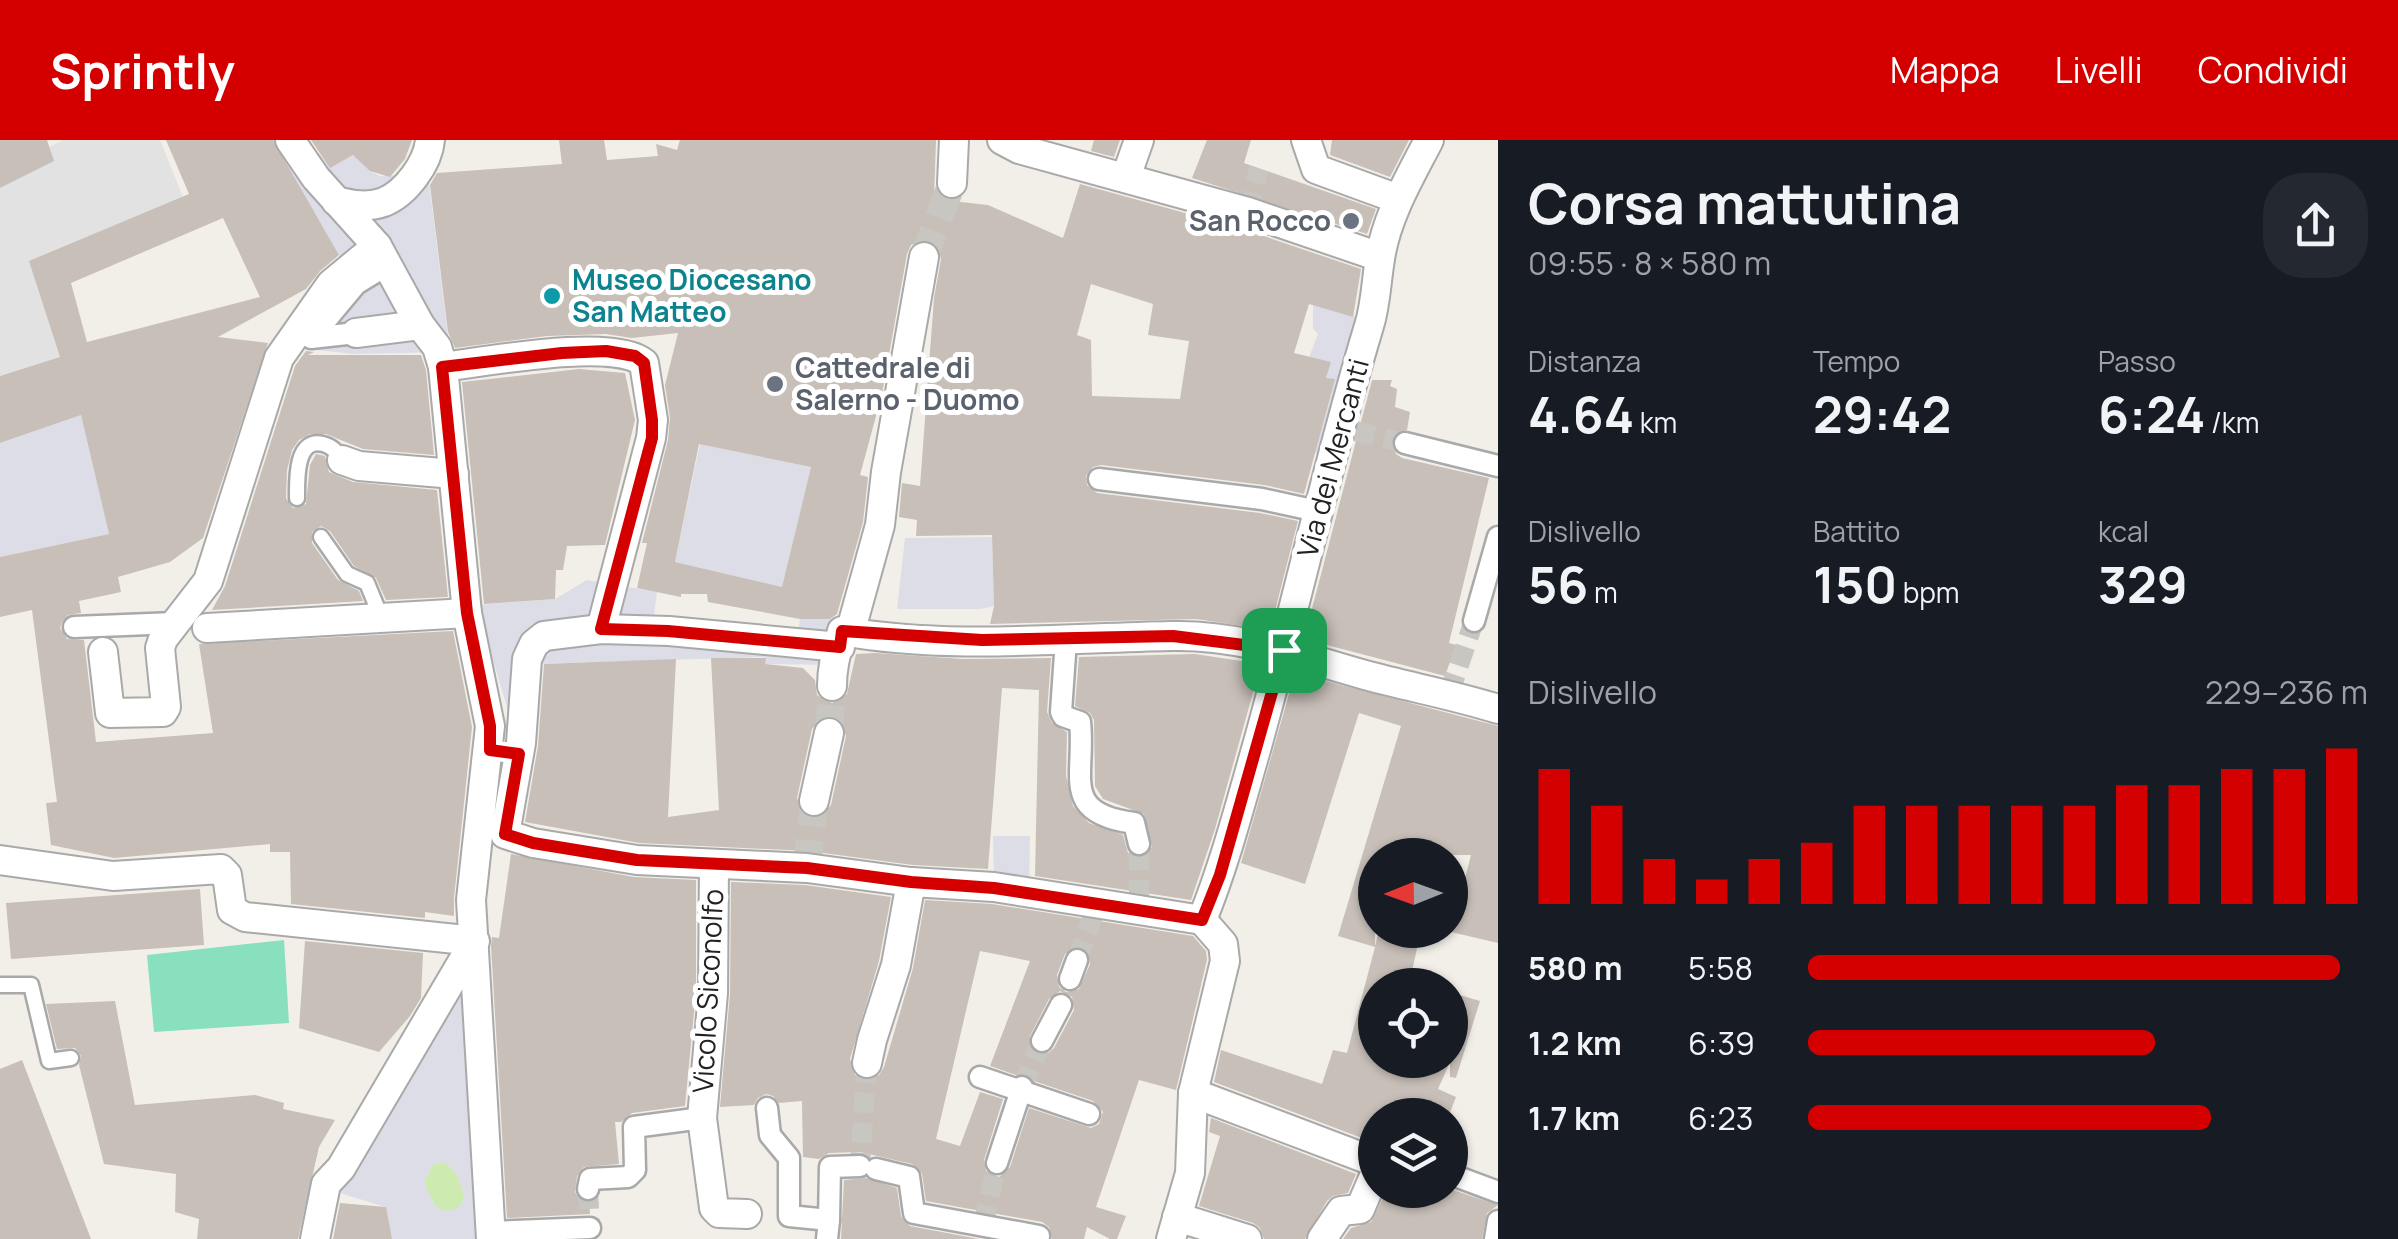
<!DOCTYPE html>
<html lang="it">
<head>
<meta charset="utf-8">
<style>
	:root { --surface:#171b24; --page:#242831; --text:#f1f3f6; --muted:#9ea1a6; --accent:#d40000 }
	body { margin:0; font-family:Manrope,sans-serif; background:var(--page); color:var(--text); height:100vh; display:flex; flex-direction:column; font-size:38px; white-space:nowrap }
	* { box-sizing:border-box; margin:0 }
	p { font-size:32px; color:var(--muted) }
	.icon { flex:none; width:55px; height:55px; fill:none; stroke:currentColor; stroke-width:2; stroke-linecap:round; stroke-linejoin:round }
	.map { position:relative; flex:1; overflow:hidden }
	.sheet { display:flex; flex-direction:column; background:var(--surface); width:900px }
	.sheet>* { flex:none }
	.needle { width:65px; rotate:269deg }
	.controls { position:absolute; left:1358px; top:698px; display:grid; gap:20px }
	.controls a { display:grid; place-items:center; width:110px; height:110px; border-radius:50%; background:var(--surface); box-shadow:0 2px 8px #0004; font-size:50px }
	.pin { position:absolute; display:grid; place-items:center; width:85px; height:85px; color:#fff; margin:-42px; border-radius:20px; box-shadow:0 5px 15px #0006 }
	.round { display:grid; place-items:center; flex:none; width:105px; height:105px; border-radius:40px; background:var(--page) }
	.headline { display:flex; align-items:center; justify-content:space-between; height:170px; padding:0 30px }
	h1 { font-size:55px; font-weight:700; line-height:75px }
	.figures { display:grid; grid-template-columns:repeat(3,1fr); gap:15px; height:170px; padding:10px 30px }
	.figures div { display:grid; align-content:center }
	.figures b { font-size:50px; font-weight:700 }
	.figures small { font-size:28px; font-weight:400 }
	.figures p { font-size:28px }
	.chart { height:280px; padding:20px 30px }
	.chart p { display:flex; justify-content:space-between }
	.chart svg { width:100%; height:180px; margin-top:10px; stroke:var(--accent); stroke-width:6 }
	ul { padding:0 30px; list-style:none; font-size:32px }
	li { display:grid; grid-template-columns:160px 120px 1fr; align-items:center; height:75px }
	li i { height:25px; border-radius:12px; background:var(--accent) }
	header { display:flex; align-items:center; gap:60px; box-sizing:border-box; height:140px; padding:0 50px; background:var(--accent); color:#fff }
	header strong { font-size:48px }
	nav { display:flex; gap:55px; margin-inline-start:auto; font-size:35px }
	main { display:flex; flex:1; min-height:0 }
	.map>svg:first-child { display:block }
</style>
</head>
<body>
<header>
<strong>Sprintly</strong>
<nav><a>Mappa</a><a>Livelli</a><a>Condividi</a></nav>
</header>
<main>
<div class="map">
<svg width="1498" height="1099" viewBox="0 0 1498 1099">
	<rect width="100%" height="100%" fill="#f2efe9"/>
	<!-- grass -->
	<polygon fill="#cdebb0" points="444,1022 456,1032 465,1057 458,1069 445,1071 435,1066 424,1043 432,1025"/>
	<!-- pitch -->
	<polygon fill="#88e0be" points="284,800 289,883 154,892 147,815"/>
	<!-- parking -->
	<polygon fill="#e2e2e2" points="63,0 160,0 183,57 30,121 60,217 0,236 0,48 53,21 49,7"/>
	<!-- plaza -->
	<g fill="#dddde8" fill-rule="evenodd">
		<polygon points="273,0 308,0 330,27 356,14 370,31 380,36 428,34 450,212 353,214 292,207 346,127"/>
		<polygon points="1313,165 1370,181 1331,317 1287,305 1315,281 1330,223 1309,217 1318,194 1313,189"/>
		<polygon points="81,275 109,394 0,417 0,303"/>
		<polygon points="700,304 811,327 782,447 675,422"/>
		<polygon points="992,397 994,466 981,469 897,469 905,398"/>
		<polygon points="587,440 657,452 654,475 797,498 800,479 842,479 831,525 765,524 765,517 537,524 511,581 477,465 555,459"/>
		<polygon points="993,696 1030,696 1029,754 994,747"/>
		<path d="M466 840 486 1099H392L385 1067 340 1053ZM444 1022 456 1032 465 1058 458 1068 445 1071 435 1066 424 1043 432 1025Z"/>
	</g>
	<!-- building -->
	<g fill="#c7bfb8" fill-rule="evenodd">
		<polygon points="0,0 47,0 54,21 0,48"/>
		<path d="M166 0H273L339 115 320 131 306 149 218 197 268 203 203 398 170 422 118 437 121 452 79 461 81 473 68 475 62 482 60 488 67 499 84 500 96 602 213 593 199 504 453 491 472 587 454 758V776L425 772V778L291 764 290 712H270V704L114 718 51 705 46 663 57 662 32 470 0 477V417L109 394 81 275 0 303V236L60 217 29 121 189 54ZM223 78 260 157 87 202 71 143Z"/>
		<polygon points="311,0 412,0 405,19 390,37 370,31 353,15 330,28"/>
		<path d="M559 0H604L607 20 658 16 656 4 677 10 680 0H936L934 59 988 65 1063 98 1080 44 1243 89 1361 129 1353 177 1309 164 1294 213 1331 222 1326 238 1335 239 1304 354 1264 345 1101 325 1093 327 1086 336 1087 345 1097 353 1260 373 1298 381 1270 490 1196 479 990 484 994 466 992 395 916 396 917 380 899 377 902 343 920 346 934 158 941 119 938 107 926 100 911 105 907 114 882 254 860 335 868 337 863 382 837 474 830 479H800L708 462 707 454H681V457L637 448 647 403H642L668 300 670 278 665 245 678 193 632 198 606 194 547 196 455 208 448 192 430 45 437 33 562 24ZM1091 144 1153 164 1148 195 1189 201 1180 259 1092 256 1091 200 1077 195ZM699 304 811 327 782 447 675 422Z"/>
		<polygon points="1094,0 1120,0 1114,17 1091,11"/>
		<polygon points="1207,0 1251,0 1244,23 1376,69 1367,94 1192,38"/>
		<polygon points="1332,0 1409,0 1390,37 1330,15"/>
		<polygon points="306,211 314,212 308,215 421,215 426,230 434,315 363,309 326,294 310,294 299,300 292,310 287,330 286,358 293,368 306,364 310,325 316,314 325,316 329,332 353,342 437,350 448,457 386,460 376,438 354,426 330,391 321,386 312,392 312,403 338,440 359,451 363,461 212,470 225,446 295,226"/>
		<polygon points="579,229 625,233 635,280 605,405 567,406 563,430 556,430 555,459 484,464 462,242"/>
		<polygon points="1372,240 1392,240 1390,246 1397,249 1395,267 1410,272 1407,290 1396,293 1392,299 1396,314 1402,318 1489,338 1449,503 1456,505 1445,536 1304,499"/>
		<path d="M875 513 963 519 1051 518 1047 572 1052 583 1067 592 1066 636 1073 666 1089 683 1123 695 1128 713 1141 717 1152 707 1144 674 1103 659 1095 646 1094 580 1090 573 1075 566 1079 517 1195 514 1261 524 1215 689 1191 760 1035 736 1039 550 1002 548 988 729 913 725 808 711 639 703 525 682 538 606 544 524 676 519 668 677 719 670 711 518H766L765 524 803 528 815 540 817 555 832 563 847 554 856 514ZM834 576 841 581 846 596 831 665 820 677 809 678 802 673 797 658 812 589 823 577Z"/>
		<polygon points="1295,533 1498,586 1498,803 1451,792 1471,715 1375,715 1375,806 1379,790 1421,790 1409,845 1375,845 1375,920 1450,920 1450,852 1480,861 1456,938 1450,937 1450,922 1438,949 1456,957 1449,975 1375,975 1375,1003 1214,942 1221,910 1322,944 1333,910 1347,913 1375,807 1338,796 1401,586 1359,573 1305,744 1241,723"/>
		<polygon points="511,714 634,737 696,740 696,852 685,966 632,973 621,982 615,982 619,1024 584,1027 577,1036 575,1052 580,1060 589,1062 590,1074 507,1078 491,806 492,797 499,798"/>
		<path d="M731 742 805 745 891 757 879 821 850 919 855 935 864 940 879 935 884 927 913 828 925 760 992 764 1193 796 1206 811 1207 820 1176 950 1139 940 1096 1067 1126 1076 1117 1099H1110L1087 1087 1084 1099H1052L1049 1087 1042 1082 926 1061 922 1034 912 1024 860 1012 829 1013 819 1019 803 1017 802 961 779 963 773 956 766 954 758 958 754 965 720 967 730 854ZM1076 806 1088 812 1090 824 1079 849 1066 852 1059 847 1057 835 1065 814ZM980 811 1030 821 990 926 1016 935 1027 934 1034 941 1093 961 1103 972 1099 984 1091 988 1029 968 1010 1027 999 1037 986 1031 984 1020 1003 959 980 952 960 1006 936 999ZM1060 851 1072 857 1074 870 1054 908 1048 913 1036 914 1030 907V896L1049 859Z"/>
		<polygon points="200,749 204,805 11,819 6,763"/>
		<polygon points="305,801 423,813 421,858 410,876 379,912 299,888"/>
		<polygon points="115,861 135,965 255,955 284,963 283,969 335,980 319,1007 298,1099 197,1099 199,1079 175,1072 176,1034 104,1024 79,925 81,916 75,908 57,909 46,864"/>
		<polygon points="22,920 91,1099 0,1099 0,929"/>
		<polygon points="1211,978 1356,1034 1348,1053 1333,1056 1327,1061 1305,1099 1264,1099 1260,1088 1253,1083 1199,1066 1220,996 1209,992"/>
		<polygon points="866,1038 897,1048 901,1076 910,1086 979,1099 841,1099 844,1040"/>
		<polygon points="1450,1049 1498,1065 1487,1073 1482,1099 1343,1099 1351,1088 1371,1082 1387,1050"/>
		<polygon points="340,1063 386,1067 392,1099 333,1099"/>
	</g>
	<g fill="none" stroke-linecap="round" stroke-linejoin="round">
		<!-- pedestrian-tunnel -->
		<g stroke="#c8c6c1" stroke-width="20" stroke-dasharray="20 10" stroke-linecap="butt">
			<polyline points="1248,72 1259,29"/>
			<polyline points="1355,291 1405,303"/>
			<polyline points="1449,554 1474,481"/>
			<polyline points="1139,760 1139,704"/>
			<polyline points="1077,820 1095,770"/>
			<polyline points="867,923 860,1026 874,1029"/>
			<polyline points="1022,947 1042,901"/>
			<polyline points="588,1049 590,1088"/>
			<polyline points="983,1085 997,1023"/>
		</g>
		<!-- minor-tunnel -->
		<g stroke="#c8c6c1" stroke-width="28" stroke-dasharray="28 14" stroke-linecap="butt">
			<polyline points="924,117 952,43"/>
			<polyline points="829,593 832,546"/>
			<polyline points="807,728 814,661"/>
		</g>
		<defs>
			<g id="service">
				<path d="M297 358C297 341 295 297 323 304 332 306 337 312 342 320"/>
				<polyline points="321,397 347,434 367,443 376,465 377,478"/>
				<polyline points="0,845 31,845 49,921 71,918"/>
			</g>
			<g id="pedestrian">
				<polyline points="356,193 311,198 356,144 387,125"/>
				<polyline points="1405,303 1498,326"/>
				<polyline points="1099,339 1262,359 1317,371"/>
				<polyline points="1474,481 1498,397"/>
				<polyline points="74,487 175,483"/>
				<path d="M1066 499 1061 572 1063 576 1080 582C1086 636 1059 673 1134 683L1139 704"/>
				<polyline points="1070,839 1077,820"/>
				<polyline points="1042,901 1061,865"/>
				<polyline points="980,937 1089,974"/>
				<polyline points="767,968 770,995 789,1018 789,1076 829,1080 827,1099"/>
				<polyline points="997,1023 1022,947"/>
				<polyline points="876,1029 909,1037 914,1073 1039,1096 1038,1099"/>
				<polyline points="1450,1034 1498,1052"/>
				<polyline points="588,1049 590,1039 628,1037 635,1030 634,987 702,978"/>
				<polyline points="829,1080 830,1027 860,1026"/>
				<polyline points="489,1092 590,1088"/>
				<polyline points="1495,1099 1498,1081"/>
			</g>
			<g id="minor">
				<polyline points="290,0 316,38 377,106 420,185 437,207 443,227 467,473 490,586 471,760 491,1099"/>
				<polyline points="1002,0 1019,9 1248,72 1380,117"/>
				<polyline points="1306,0 1316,29 1398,59"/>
				<polyline points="1126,37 1139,0"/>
				<polyline points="952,43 954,0"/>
				<path d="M336 61C352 65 368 68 384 62 406 53 428 23 430 0"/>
				<polyline points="356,193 420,185"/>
				<path d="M443 227C484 222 615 197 644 223L653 280 651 298 601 489"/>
				<polyline points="342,320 359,326 454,334"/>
				<polyline points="207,488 467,473"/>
				<polyline points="850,493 880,385 886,332 924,117"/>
				<polyline points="840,507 669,491 601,489 544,496 534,504 527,519 521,603 505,694 533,703 637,720 807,728 911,742 994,747 1202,780"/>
				<polyline points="103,512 110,573 163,572 166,567 160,508 163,499 208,441 279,218 331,144 377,106"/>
				<path d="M832 546C832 525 837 511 842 491 947 510 1064 498 1171 496 1238 494 1301 517 1365 535 1409 547 1454 555 1498 569"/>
				<polyline points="814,661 829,593"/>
				<polyline points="0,720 113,736 221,729 227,735 232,770 245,777 475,801"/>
				<polyline points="714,725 713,853 702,978 714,1068 719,1073 747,1074"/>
				<path d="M1202 780C1225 723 1240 665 1257 606 1296 466 1327 325 1369 186 1376 164 1376 142 1380 119 1386 77 1410 37 1429 0"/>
				<polyline points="867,923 872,900 896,825 911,742"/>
				<polyline points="1193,953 1375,1022"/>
				<polyline points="1177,1077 1247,1099"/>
				<polyline points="315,1099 326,1044 341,1028 474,802"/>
				<polyline points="1171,1099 1190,1033 1193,953 1225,821 1223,804 1202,780"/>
				<polyline points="1322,1099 1341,1071 1360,1069 1375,1034"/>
			</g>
		</defs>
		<!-- service casing -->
		<use href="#service" stroke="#a9a9a9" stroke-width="19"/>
		<!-- pedestrian casing -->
		<use href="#pedestrian" stroke="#a9a9a9" stroke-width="25"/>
		<!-- minor casing -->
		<use href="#minor" stroke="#a9a9a9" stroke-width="32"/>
		<!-- service -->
		<use href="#service" stroke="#fff" stroke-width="14"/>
		<!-- pedestrian -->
		<use href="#pedestrian" stroke="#fff" stroke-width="20"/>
		<!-- minor -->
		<use href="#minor" stroke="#fff" stroke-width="28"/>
	</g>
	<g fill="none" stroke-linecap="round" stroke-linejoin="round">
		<defs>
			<polygon id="route" points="606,211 635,216 644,223 652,280 652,298 601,489 668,491 840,507 842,491 982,500 1173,496 1284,510 1220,735 1202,780 994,748 911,742 807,728 637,720 533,703 505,694 519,614 490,610 490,586 467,473 442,227 562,213"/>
		</defs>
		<!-- route casing -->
		<use href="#route" stroke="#fff" stroke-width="20"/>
		<!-- route -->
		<use href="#route" stroke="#d40000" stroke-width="12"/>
	</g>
	<!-- markers -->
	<g fill="#6b7280" stroke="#fff" stroke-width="4">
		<circle cx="1351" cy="81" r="10"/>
		<circle cx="775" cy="244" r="10"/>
	</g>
	<circle fill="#0f9aa8" stroke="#fff" stroke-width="4" cx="552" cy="156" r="10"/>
	<g text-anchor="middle" stroke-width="10" stroke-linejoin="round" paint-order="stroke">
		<!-- worship labels -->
		<g font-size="28" font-weight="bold" fill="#5b616d" stroke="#fff" text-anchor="end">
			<text x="1331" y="91">San Rocco</text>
			<text x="795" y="238" text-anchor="start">Cattedrale di<tspan x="795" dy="32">Salerno - Duomo</tspan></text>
		</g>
		<!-- culture labels -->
		<g font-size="28" font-weight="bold" fill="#0d838f" stroke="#fff" text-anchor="start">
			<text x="572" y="150">Museo Diocesano<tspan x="572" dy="32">San Matteo</tspan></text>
		</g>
		<!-- street labels -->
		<g font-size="28" fill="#222" stroke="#fff">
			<text transform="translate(1333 318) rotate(-75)" y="10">Via dei Mercanti</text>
			<text transform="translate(708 851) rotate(-87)" y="10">Vicolo Siconolfo</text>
		</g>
	</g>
</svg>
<div class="controls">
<a><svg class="needle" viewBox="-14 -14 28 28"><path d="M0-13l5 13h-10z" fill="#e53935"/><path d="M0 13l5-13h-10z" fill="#9ea1a6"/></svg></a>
<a><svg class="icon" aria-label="locate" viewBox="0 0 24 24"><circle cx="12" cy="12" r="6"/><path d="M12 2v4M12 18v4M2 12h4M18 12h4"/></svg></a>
<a><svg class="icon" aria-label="layers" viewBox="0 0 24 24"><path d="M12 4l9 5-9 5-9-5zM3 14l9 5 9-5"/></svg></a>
</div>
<div class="pin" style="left:1284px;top:510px;background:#1e9e55"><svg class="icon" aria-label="arrive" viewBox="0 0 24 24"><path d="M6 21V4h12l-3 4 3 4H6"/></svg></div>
</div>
<section class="sheet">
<div class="headline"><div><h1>Corsa mattutina</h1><p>09:55 · 8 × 580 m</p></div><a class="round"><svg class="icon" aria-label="share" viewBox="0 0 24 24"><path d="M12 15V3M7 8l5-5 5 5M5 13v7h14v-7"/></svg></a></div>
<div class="figures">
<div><p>Distanza</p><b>4.64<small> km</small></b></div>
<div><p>Tempo</p><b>29:42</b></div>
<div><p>Passo</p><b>6:24<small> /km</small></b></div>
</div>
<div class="figures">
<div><p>Dislivello</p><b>56<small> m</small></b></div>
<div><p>Battito</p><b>150<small> bpm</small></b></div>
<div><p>kcal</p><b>329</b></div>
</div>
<div class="chart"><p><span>Dislivello</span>229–236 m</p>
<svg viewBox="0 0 160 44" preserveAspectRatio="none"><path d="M5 44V11M15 44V20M25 44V33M35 44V38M45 44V33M55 44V29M65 44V20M75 44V20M85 44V20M95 44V20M105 44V20M115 44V15M125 44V15M135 44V11M145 44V11M155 44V6"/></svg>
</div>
<ul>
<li><b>580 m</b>5:58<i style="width:95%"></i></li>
<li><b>1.2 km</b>6:39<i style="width:62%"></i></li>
<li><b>1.7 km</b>6:23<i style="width:72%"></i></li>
</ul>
</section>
</main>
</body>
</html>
